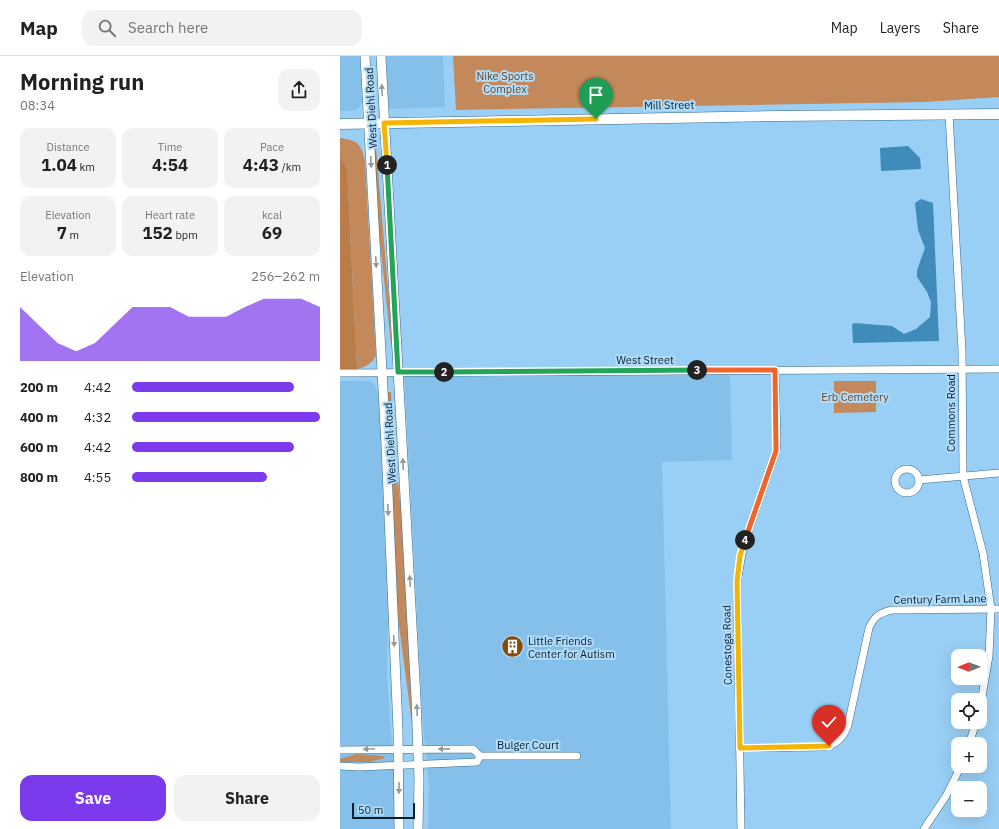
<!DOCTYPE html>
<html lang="en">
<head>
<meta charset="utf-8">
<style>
	:root { --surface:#fff; --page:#f2f2f2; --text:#202124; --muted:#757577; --line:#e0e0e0; --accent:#7c3aed }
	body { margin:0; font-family:"IBM Plex Sans",sans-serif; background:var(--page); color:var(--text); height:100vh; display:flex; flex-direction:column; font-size:15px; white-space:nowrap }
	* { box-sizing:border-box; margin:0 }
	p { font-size:13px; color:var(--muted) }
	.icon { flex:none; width:22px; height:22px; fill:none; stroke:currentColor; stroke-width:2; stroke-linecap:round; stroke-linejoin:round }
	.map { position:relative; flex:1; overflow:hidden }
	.side { display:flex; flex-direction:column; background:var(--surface); width:340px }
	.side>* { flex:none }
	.needle { width:26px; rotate:269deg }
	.controls { position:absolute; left:611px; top:593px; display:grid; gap:8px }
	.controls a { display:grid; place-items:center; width:36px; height:36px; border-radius:8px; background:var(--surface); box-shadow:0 4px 16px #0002; font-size:20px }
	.scale { position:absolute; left:12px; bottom:10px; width:63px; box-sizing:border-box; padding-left:4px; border:2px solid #091f2d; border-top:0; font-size:11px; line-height:14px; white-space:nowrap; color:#091f2d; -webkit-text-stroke:3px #b0dbfa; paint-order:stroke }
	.pin { position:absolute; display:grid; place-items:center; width:34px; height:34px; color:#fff; margin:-41px -17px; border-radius:50% 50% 50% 0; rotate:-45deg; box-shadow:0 0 4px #0007 }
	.pin .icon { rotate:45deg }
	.km { position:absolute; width:20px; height:20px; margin:-10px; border-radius:50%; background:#222; color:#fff; font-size:11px; line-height:20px; text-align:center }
	.round { display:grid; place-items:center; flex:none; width:42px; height:42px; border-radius:12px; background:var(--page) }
	.summary { display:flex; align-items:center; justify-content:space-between; height:68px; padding:0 20px }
	h1 { font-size:22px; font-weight:700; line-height:30px }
	.figures { display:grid; grid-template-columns:repeat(3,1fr); gap:6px; height:68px; padding:4px 20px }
	.figures div { display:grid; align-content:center; border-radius:10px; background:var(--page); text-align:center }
	.figures b { font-size:17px; font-weight:700 }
	.figures small { font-size:11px; font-weight:400 }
	.figures p { font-size:11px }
	.chart { height:112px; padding:8px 20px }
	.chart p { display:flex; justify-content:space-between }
	.chart svg { width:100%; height:72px; margin-top:4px; fill:var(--accent); opacity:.7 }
	.action { display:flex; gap:8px; margin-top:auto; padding:8px 20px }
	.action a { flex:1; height:46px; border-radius:12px; background:var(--accent); color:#fff; font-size:16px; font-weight:700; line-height:46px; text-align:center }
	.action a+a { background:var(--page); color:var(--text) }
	ul { padding:0 20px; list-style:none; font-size:13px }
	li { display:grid; grid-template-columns:64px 48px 1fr; align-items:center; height:30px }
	li i { height:10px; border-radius:5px; background:var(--accent) }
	header { display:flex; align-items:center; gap:24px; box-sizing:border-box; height:56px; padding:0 20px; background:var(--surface); border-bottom:1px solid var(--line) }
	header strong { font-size:19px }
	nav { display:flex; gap:22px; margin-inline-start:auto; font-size:14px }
	.search { width:280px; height:36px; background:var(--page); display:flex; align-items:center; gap:10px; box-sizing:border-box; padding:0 14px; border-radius:12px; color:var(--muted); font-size:15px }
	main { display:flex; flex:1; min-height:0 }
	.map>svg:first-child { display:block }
</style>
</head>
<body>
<header>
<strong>Map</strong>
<div class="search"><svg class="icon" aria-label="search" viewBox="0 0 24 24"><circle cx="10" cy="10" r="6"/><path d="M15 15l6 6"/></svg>Search here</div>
<nav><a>Map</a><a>Layers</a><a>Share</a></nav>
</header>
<main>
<section class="side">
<div class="summary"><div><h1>Morning run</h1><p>08:34</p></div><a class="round"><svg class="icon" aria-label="share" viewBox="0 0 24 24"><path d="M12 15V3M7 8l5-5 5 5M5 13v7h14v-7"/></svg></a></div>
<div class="figures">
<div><p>Distance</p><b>1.04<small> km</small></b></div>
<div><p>Time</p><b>4:54</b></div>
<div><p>Pace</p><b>4:43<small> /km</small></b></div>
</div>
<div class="figures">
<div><p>Elevation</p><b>7<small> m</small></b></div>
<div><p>Heart rate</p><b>152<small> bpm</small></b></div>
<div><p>kcal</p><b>69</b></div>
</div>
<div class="chart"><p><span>Elevation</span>256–262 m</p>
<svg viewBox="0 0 160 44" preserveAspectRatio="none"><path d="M0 44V11L10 22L20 33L30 38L40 33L50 22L60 11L70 11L80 11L90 17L100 17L110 17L120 11L130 6L140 6L150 6L160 11V44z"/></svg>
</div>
<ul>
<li><b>200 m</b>4:42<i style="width:86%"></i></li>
<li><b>400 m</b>4:32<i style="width:100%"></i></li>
<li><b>600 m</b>4:42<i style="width:86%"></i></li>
<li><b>800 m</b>4:55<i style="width:72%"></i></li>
</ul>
<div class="action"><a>Save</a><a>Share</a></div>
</section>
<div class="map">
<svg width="659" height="773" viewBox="0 0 659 773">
	<rect width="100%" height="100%" fill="#99cff5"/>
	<!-- built -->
	<g fill="#84c0e9">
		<polygon points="0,0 20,0 22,45 19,52 14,55 0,55"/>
		<polygon points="46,0 103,0 105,51 49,53"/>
		<polygon points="390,314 392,404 322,406 331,773 88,773 89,729 83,668 64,315"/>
		<polygon points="0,325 29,325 33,327 39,337 48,547 47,621 55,733 54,773 0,773"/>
	</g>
	<!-- green -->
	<g fill="#c3895a">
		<polygon points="113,0 659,0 659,41 585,46 116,54"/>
		<path d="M0 82C18 84 22 89 25 106L36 300C31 308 26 311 17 313L7 112 0 100Z"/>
		<polygon points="36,91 50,256 52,298 38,167 34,99"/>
		<polygon points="494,325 536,325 536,356 494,357"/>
		<polygon points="48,336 51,336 53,379 62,462 73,675 56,547"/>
		<polygon points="17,698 43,700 45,702 29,706 0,706 0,703"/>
	</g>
	<!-- forest -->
	<polygon fill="#ba7c48" points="0,100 7,112 17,313 0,314"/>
	<!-- water -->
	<g fill="#3f8bba">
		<polygon points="568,90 580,102 581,113 541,115 540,92"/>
		<polygon points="581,143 593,147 599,285 513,287 512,269 514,267 552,270 564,278 576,273 590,261 591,246 587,236 577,221 577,214 585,192 578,174 575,147"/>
	</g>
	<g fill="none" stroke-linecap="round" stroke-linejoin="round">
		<defs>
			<g id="minor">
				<polyline points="609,58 622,295 623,420 643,497 651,553 649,600 640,652"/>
				<polyline points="0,317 659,313"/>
				<circle cx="567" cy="425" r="12"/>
				<polyline points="579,424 659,417"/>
				<polyline points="629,688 636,666"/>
				<path d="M400 692 482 691C496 689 503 683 508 669L529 572C534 560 541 556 553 554L659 553"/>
				<polyline points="0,694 133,693 140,700 237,700"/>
				<polyline points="0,710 19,711 137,706 140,700"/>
				<polyline points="401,773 397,526 404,487 436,395 437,385 435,314"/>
				<polyline points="584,773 606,740 621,710"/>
			</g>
			<g id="tertiary">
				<polyline points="25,0 46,389 58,674 59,773"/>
				<polyline points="41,0 76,643 79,723 78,773"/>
			</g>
			<polyline id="secondary" points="0,68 439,60 659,58"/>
		</defs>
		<!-- minor casing -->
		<use href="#minor" stroke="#35698b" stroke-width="8"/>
		<!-- tertiary casing -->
		<use href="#tertiary" stroke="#35698b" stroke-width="10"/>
		<!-- secondary casing -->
		<use href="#secondary" stroke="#35698b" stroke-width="11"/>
		<!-- minor -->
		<use href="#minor" stroke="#fff" stroke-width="7"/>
		<!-- tertiary -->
		<use href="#tertiary" stroke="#fff" stroke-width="9"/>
		<!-- secondary -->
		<use href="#secondary" stroke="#fff" stroke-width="10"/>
	</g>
	<!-- one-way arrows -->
	<defs><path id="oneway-solid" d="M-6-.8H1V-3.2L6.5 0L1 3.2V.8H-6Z"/></defs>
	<g fill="#909aa0">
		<use href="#oneway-solid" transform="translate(42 34) rotate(-93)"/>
		<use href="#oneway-solid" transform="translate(31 106) rotate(87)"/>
		<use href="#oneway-solid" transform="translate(36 206) rotate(87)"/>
		<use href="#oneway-solid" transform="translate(63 408) rotate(-93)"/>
		<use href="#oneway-solid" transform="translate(48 454) rotate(88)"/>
		<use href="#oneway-solid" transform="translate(70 525) rotate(-93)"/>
		<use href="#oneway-solid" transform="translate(54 585) rotate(87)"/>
		<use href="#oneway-solid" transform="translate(77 654) rotate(-92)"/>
		<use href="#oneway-solid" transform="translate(29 693) rotate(177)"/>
		<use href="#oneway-solid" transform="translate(104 693) rotate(179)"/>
		<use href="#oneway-solid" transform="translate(59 732) rotate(91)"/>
	</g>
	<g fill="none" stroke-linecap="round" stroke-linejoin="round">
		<defs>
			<polyline id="split-1" points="47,109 44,67 256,63"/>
			<polyline id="split-2" points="47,109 58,316 104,316"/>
			<polyline id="split-3" points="104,316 357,314"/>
			<polyline id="split-4" points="357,314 435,314 436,395 405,484"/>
			<polyline id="split-5" points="405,484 400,500 397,526 400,692 489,690"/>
		</defs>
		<!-- split-1 casing -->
		<use href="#split-1" stroke="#fff" stroke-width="8"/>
		<!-- split-2 casing -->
		<use href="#split-2" stroke="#fff" stroke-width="8"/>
		<!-- split-3 casing -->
		<use href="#split-3" stroke="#fff" stroke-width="8"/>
		<!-- split-4 casing -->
		<use href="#split-4" stroke="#fff" stroke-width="8"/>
		<!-- split-5 casing -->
		<use href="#split-5" stroke="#fff" stroke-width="8"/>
		<!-- split-1 -->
		<use href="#split-1" stroke="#f5b400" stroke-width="5"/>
		<!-- split-2 -->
		<use href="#split-2" stroke="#22a559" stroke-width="5"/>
		<!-- split-3 -->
		<use href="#split-3" stroke="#22a559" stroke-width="5"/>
		<!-- split-4 -->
		<use href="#split-4" stroke="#f0652b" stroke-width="5"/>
		<!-- split-5 -->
		<use href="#split-5" stroke="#f5b400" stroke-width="5"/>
	</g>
	<!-- icons -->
	<defs>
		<symbol id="building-disc" viewBox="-11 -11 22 22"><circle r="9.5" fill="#874a08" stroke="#b0dbfa"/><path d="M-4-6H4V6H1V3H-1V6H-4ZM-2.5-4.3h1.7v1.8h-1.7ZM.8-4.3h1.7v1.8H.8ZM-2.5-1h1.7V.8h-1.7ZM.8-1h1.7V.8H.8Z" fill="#fff"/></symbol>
	</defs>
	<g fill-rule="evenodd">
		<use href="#building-disc" x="160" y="578" width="25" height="25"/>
	</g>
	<g text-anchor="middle" stroke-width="4" stroke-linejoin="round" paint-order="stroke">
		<!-- park labels -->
		<g font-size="11" fill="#6e431c" stroke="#b0dbfa">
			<text x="165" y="24">Nike Sports<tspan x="165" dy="13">Complex</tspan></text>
			<text x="515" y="345">Erb Cemetery</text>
		</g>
		<!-- street labels -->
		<g font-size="11" fill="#091f2d" stroke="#b0dbfa">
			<text transform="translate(329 49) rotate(-1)" y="4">Mill Street</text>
			<text transform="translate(31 52) rotate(-93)" y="4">West Diehl Road</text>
			<text x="305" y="308">West Street</text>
			<text transform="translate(611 357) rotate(-90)" y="4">Commons Road</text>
			<text transform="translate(50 387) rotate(-93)" y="4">West Diehl Road</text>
			<text transform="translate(600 543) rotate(-1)" y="4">Century Farm Lane</text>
			<text transform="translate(387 589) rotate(-91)" y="4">Conestoga Road</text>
			<text x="188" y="693">Bulger Court</text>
		</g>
		<!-- poi labels -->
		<g font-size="11" fill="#091f2d" stroke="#b0dbfa" text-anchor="start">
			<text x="188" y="589">Little Friends<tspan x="188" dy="13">Center for Autism</tspan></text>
		</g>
	</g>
</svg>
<div class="controls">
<a><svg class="needle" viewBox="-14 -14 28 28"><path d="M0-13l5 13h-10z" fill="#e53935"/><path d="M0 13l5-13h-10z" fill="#757577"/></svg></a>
<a><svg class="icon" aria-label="locate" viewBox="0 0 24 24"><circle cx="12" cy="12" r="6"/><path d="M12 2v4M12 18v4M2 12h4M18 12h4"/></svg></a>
<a>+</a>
<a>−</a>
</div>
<div class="scale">50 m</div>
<div class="pin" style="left:256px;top:63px;background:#1e9e55"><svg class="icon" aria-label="arrive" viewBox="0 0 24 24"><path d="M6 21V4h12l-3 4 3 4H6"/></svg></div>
<div class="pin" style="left:489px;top:690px;background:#d93025"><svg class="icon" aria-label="check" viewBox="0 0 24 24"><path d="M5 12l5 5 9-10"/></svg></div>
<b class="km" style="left:47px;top:109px">1</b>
<b class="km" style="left:104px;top:316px">2</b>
<b class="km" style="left:357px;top:314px">3</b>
<b class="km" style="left:405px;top:484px">4</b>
</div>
</main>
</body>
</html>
